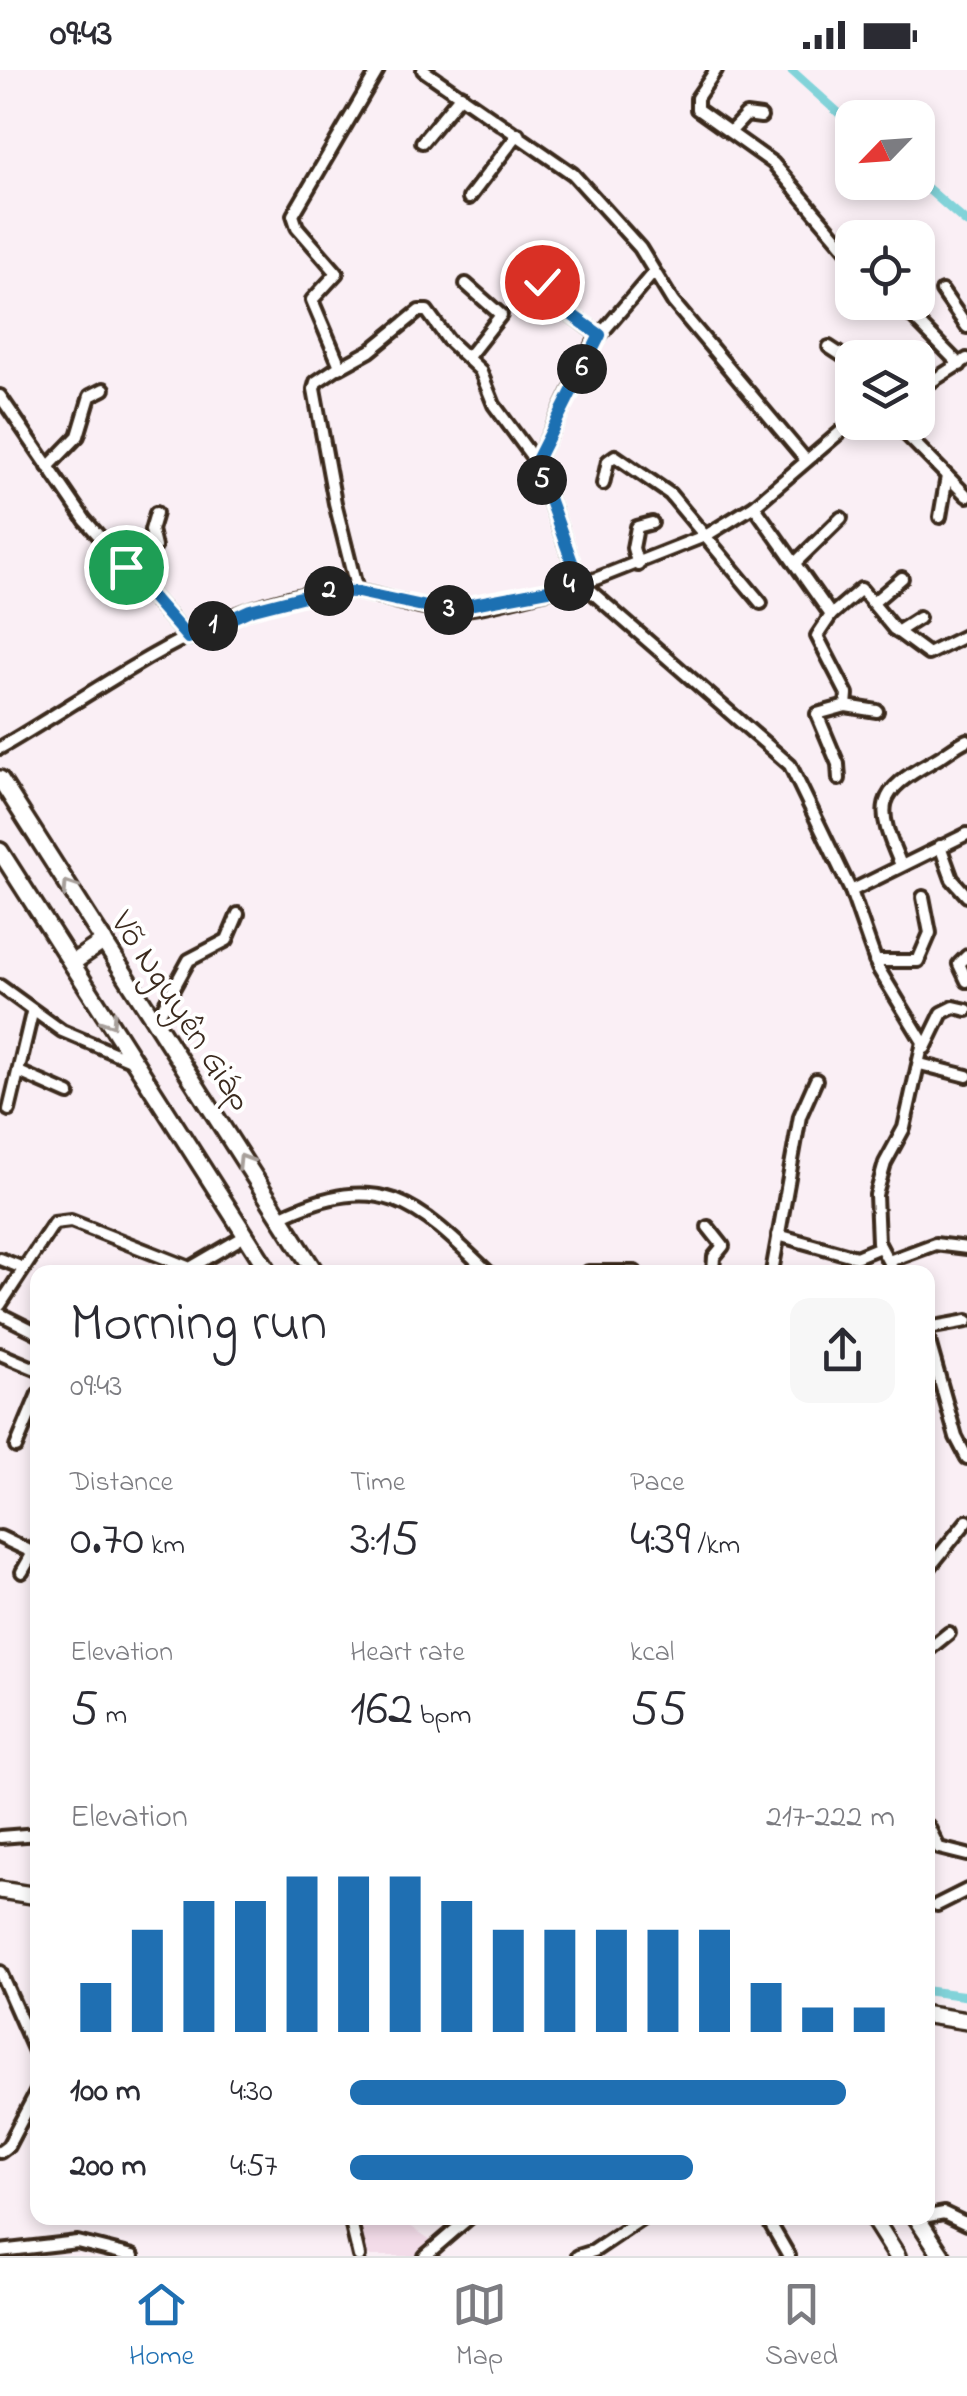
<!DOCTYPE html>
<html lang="en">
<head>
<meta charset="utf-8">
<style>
	:root { --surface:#fff; --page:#f7f7f7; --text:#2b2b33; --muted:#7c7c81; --line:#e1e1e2; --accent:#1f6fb2 }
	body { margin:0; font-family:"Indie Flower",sans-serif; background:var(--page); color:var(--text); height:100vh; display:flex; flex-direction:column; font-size:38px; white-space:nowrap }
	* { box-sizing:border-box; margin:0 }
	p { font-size:32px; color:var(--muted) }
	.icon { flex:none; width:55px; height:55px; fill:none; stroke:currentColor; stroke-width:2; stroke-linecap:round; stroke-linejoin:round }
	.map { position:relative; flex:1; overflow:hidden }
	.side { position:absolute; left:30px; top:1195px; width:905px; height:960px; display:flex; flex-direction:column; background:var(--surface); border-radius:20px; box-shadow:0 5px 15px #0003 }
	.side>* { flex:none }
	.needle { width:65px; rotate:245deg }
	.fabs { position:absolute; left:835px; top:30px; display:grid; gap:20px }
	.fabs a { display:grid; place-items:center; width:100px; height:100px; border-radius:20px; background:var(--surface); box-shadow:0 5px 15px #0003; font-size:50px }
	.pin { position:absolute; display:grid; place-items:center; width:85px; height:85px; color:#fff; margin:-42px; border:5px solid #fff; border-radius:50%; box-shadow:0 2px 10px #0007 }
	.km { position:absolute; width:50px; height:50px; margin:-25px; border-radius:50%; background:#222; color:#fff; font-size:28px; line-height:50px; text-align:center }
	.round { display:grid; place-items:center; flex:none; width:105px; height:105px; border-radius:20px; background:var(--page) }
	.summary { display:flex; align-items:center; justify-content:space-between; height:170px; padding:0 40px }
	h1 { font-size:55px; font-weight:600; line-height:75px }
	.figures { display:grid; grid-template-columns:repeat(3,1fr); gap:15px; height:170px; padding:10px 40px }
	.figures div { display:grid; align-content:center }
	.figures b { font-size:50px; font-weight:600 }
	.figures small { font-size:28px; font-weight:400 }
	.figures p { font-size:28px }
	.chart { height:280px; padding:20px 40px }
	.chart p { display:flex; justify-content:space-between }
	.chart svg { width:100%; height:180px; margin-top:10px; stroke:var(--accent); stroke-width:6 }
	ul { padding:0 40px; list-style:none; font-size:32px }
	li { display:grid; grid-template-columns:160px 120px 1fr; align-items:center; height:75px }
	li i { height:25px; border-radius:12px; background:var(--accent) }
	.status { display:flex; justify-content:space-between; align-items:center; height:70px; padding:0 50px; background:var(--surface); direction:ltr }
	.status svg { height:28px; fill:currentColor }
	.menu { display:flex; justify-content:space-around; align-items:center; height:140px; border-top:2px solid var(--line); background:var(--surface); font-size:28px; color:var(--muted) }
	.menu a { display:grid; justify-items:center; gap:5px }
	.menu .selected { color:var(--accent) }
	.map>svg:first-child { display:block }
</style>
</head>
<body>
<div class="status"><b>09:43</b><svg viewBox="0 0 49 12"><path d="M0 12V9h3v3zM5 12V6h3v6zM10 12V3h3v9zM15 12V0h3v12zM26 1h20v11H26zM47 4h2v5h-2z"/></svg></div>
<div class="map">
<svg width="967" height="2186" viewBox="0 0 967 2186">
	<rect width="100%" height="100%" fill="#faeff5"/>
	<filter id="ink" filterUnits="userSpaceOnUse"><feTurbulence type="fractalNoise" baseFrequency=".01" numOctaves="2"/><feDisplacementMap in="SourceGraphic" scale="20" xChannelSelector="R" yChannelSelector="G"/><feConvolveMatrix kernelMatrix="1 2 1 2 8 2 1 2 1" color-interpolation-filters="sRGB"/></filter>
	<g filter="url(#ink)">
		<!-- built -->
		<polygon fill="#f3dce9" points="353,2148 398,2148 437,2174 422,2186 361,2186"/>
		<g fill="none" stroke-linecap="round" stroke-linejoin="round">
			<!-- canal -->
			<g stroke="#82d3d9" stroke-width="9">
				<polyline points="791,0 852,55"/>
				<polyline points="918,110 967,153"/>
				<polyline points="928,1921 967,1926"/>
			</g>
			<defs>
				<g id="minor">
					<polyline points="423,0 573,104 640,178 673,232 805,389"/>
					<polyline points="716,0 697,28 697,39 773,93 852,186"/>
					<polyline points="732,60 746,45 761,47"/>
					<polyline points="422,72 461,25"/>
					<polyline points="469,128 518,64"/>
					<polyline points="553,193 542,212 547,227 599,265"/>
					<polyline points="466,214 501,245 468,287"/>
					<polyline points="942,221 967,257"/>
					<polyline points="898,232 960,295"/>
					<polyline points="829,277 852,292"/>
					<polyline points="339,298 370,281 419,241 427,241 448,270 480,300 494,335 536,392 580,515 707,465 754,436 852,352"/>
					<polyline points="918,320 967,289"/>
					<polyline points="0,326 85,450 188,568"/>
					<polyline points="894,352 967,426"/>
					<polyline points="536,392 595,271 653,203"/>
					<polyline points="48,397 78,366 90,326 104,319"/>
					<polyline points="603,414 608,391 615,386 670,424 761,533"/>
					<polyline points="754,436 831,545 861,519 894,559 928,584 967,565"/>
					<polyline points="940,447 947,406"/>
					<polyline points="795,493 841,448"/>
					<polyline points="638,495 633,478 637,457 652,453"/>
					<polyline points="126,497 155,477 151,460 156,443"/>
					<polyline points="357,521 335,433 314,319 316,312 340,296 312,230 337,203 297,157 293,145 378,0"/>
					<polyline points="874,532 902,508"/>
					<polyline points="831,545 817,566 847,624 846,636"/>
					<polyline points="897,562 919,548"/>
					<path d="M0 678C101 620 208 535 327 521 366 516 401 537 439 540 476 543 535 522 574 515L586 517 790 695 851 821 878 898 923 972 904 1058 885 1093 876 1125 878 1172 894 1202"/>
					<polyline points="839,709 838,694 817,644 846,636 877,641"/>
					<polyline points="940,776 952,809 967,826"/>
					<path d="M901 795C875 735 875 723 933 691 945 685 954 676 967 670"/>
					<polyline points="851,821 967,764"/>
					<polyline points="967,886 959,894 967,911"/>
					<polyline points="875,891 918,891 930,863 923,827"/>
					<polyline points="0,916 62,961 133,991"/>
					<polyline points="155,952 189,890 227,870 238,844"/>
					<polyline points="925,978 942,943 954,937 967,940"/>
					<polyline points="920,994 967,1006"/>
					<polyline points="19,1002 69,1024"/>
					<polyline points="9,1040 32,943"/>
					<path d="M280 1147C381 1099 416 1132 488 1202"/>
					<polyline points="708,1157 723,1176 714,1187 713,1202"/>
					<polyline points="778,1165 856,1187 880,1177"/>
					<polyline points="0,1189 23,1198"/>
					<polyline points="889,1191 935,1174 967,1178"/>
					<polyline points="588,1202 635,1202"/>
					<polyline points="772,1202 800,1046 816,1010"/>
					<polyline points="0,1235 54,1153 71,1151 190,1198 245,1166"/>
					<polyline points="0,1244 38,1263"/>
					<polyline points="928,1258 967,1251"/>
					<polyline points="928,1268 956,1367 967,1388"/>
					<polyline points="0,1284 38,1300"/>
					<polyline points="16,1377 38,1324"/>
					<polyline points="0,1467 32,1482"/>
					<polyline points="928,1499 967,1451"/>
					<polyline points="22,1502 38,1474"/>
					<polyline points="928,1580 949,1563"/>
					<polyline points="928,1756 939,1778 967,1785"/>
					<polyline points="0,1767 38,1764"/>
					<polyline points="937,1835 967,1820"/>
					<polyline points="0,1902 38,1988"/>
					<polyline points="0,2082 8,2076 38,2019"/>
					<polyline points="928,2146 944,2143 967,2154"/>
					<polyline points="350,2148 359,2186"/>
					<polyline points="767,2148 789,2186"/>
					<polyline points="0,2181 77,2172 133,2186"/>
					<polyline points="425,2186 469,2148"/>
					<polyline points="578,2186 594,2181 643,2148"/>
				</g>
				<g id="primary">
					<polyline points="0,709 315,1202"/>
					<polyline points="0,781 269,1202"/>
					<polyline points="72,893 104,871"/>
					<polyline points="873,2148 897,2186"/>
					<polyline points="917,2148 942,2186"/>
				</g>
				<g id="trunk">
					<polyline points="0,1820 38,1826"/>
					<polyline points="928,1945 967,1951"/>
				</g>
			</defs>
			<!-- minor casing -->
			<use href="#minor" stroke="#3b2a1e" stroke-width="18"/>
			<!-- primary casing -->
			<use href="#primary" stroke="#3b2a1e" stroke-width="22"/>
			<!-- trunk casing -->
			<use href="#trunk" stroke="#3b2a1e" stroke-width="22"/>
			<!-- minor -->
			<use href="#minor" stroke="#fff" stroke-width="10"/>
			<!-- primary -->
			<use href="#primary" stroke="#fff" stroke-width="15"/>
			<!-- trunk -->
			<use href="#trunk" stroke="#fff" stroke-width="15"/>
		</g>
		<!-- one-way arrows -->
		<defs><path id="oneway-chevron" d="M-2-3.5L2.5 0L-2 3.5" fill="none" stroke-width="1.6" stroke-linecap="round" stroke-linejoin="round" transform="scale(2.5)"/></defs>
		<g stroke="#a79f9a">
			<use href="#oneway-chevron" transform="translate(69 817) rotate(-123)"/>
			<use href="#oneway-chevron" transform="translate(110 951) rotate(57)"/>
			<use href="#oneway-chevron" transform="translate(244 1091) rotate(-122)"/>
		</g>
	</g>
	<g fill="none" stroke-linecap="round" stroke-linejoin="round" filter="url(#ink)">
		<defs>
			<polyline id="route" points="126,497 188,568 250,540 324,521 358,522 441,540 580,514 536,392 600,265 547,227 542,212"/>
		</defs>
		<!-- route casing -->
		<use href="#route" stroke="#fff" stroke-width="20"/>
		<!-- route -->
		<use href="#route" stroke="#1f6fb2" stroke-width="12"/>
	</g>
	<g text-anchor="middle" stroke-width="8" stroke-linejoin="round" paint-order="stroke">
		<!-- street labels -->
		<g font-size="35" fill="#3b2a1e" stroke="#fff">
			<text transform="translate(183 940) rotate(57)" y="12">Võ Nguyên Giáp</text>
		</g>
	</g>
</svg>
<div class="fabs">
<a><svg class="needle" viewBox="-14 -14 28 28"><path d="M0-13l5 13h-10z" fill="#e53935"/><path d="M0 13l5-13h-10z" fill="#7c7c81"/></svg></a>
<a><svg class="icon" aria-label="locate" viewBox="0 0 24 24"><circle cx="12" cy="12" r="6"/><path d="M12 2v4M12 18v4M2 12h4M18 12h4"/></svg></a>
<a><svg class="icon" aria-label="layers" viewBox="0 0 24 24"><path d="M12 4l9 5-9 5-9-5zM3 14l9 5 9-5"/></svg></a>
</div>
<div class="pin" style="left:126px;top:497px;background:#1e9e55"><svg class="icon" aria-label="arrive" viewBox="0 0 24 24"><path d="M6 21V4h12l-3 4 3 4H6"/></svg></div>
<div class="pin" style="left:542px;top:212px;background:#d93025"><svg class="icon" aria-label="check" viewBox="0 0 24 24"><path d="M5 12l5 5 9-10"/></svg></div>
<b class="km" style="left:213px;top:556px">1</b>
<b class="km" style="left:329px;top:521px">2</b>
<b class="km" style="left:449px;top:540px">3</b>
<b class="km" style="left:569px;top:516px">4</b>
<b class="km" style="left:542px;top:410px">5</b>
<b class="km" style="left:582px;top:299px">6</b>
<section class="side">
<div class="summary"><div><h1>Morning run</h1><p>09:43</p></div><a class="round"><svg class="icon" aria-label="share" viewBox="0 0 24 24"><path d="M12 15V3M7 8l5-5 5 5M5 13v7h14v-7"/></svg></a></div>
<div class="figures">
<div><p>Distance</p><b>0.70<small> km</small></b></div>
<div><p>Time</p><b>3:15</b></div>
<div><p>Pace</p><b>4:39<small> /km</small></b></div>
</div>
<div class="figures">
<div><p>Elevation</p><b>5<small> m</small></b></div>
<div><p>Heart rate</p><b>162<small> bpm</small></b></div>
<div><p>kcal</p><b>55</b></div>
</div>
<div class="chart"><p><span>Elevation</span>217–222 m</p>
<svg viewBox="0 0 160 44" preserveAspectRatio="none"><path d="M5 44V32M15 44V19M25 44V12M35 44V12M45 44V6M55 44V6M65 44V6M75 44V12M85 44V19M95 44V19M105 44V19M115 44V19M125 44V19M135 44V32M145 44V38M155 44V38"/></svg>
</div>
<ul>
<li><b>100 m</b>4:30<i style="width:91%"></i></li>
<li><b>200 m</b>4:57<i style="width:63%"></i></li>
</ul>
</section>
</div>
<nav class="menu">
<a class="selected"><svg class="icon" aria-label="home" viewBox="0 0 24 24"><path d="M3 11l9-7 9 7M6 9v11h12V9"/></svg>Home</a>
<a><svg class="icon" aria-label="map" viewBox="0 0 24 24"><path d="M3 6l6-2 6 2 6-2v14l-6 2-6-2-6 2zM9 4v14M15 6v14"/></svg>Map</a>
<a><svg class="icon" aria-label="saved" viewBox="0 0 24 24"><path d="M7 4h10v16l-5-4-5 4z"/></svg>Saved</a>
</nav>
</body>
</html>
